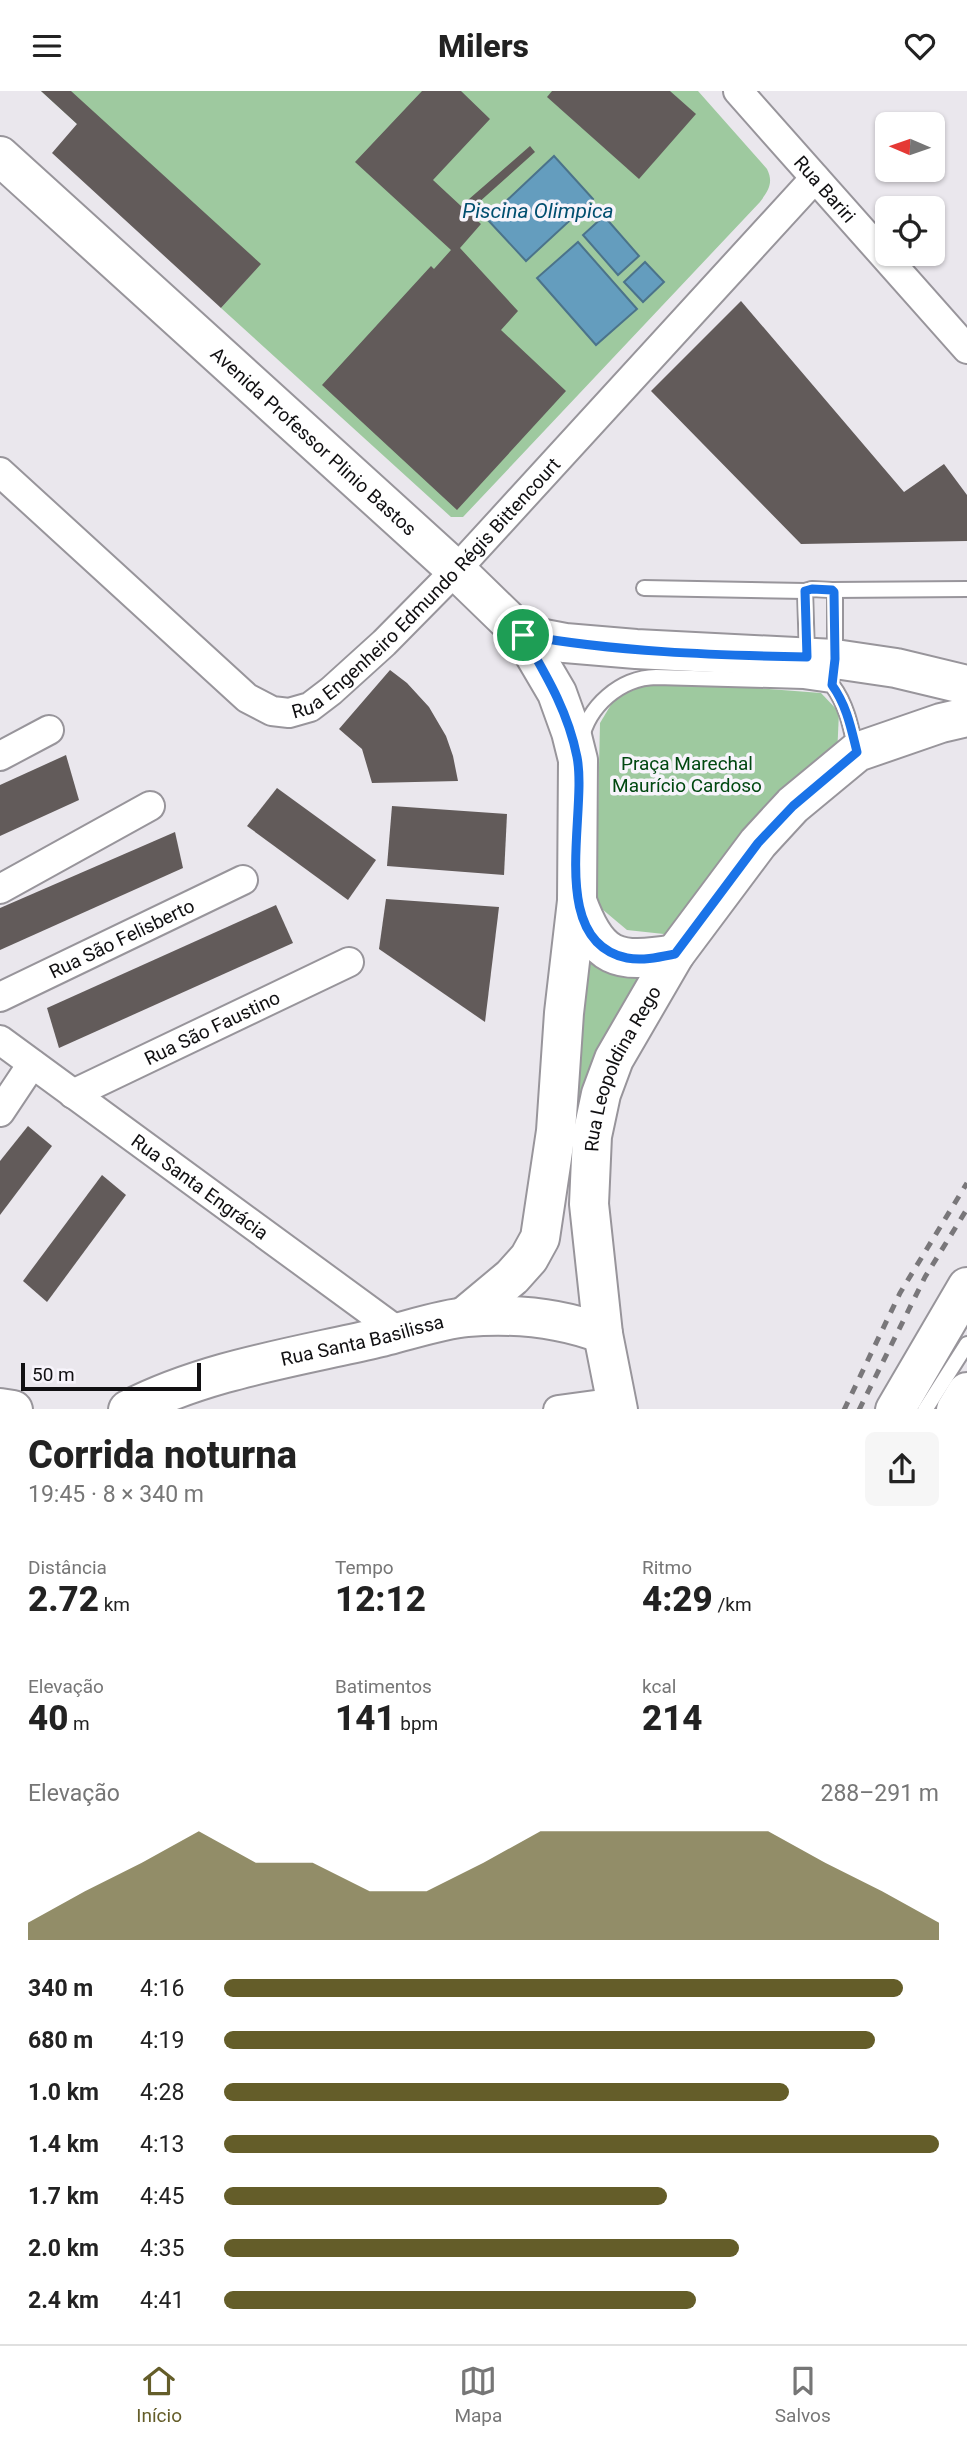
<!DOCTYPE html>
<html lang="pt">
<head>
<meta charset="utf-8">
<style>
	:root { --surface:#fff; --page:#f6f6f6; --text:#222; --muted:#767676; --line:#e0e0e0; --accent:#645d29 }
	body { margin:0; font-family:Roboto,sans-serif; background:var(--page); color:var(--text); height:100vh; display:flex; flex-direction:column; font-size:26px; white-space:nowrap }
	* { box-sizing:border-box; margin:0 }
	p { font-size:23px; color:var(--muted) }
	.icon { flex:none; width:38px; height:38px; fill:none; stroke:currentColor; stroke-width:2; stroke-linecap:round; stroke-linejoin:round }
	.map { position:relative; height:1318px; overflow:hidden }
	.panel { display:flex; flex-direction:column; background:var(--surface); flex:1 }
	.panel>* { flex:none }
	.needle { width:46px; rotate:272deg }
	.tools { position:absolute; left:875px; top:21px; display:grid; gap:14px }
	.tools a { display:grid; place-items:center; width:70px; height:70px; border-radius:10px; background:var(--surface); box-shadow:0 2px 5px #0004; font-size:35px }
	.scale { position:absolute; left:21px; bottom:18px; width:180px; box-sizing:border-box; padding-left:7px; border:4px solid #111012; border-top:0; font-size:19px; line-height:24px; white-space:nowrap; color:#111012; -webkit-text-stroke:5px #f7f4fb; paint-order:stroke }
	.pin { position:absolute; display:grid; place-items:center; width:60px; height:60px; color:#fff; margin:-30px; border:4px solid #fff; border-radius:50%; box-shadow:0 2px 7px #0007 }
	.round { display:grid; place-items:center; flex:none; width:74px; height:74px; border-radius:10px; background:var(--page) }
	.summary { display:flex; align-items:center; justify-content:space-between; height:119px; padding:0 28px }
	h1 { font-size:38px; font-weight:800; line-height:52px }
	.stats { display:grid; grid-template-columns:repeat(3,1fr); gap:10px; height:119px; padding:7px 28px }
	.stats div { display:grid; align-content:center }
	.stats b { font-size:35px; font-weight:800 }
	.stats small { font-size:19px; font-weight:400 }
	.stats p { font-size:19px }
	.chart { height:196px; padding:14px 28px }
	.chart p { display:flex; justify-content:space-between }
	.chart svg { width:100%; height:126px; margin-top:7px; fill:var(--accent); opacity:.7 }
	ul { padding:0 28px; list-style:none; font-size:23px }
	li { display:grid; grid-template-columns:112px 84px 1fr; align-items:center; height:52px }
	li i { height:18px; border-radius:9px; background:var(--accent) }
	header { display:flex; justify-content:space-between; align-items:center; height:91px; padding:0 28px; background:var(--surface); font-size:32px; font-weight:800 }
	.menu { display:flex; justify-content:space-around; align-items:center; height:98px; border-top:2px solid var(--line); background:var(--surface); font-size:19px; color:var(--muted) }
	.menu a { display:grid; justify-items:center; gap:4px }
	.menu .on { color:var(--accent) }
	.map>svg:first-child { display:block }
</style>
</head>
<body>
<header><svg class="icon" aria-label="menu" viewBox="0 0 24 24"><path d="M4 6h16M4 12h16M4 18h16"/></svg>Milers<svg class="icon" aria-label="heart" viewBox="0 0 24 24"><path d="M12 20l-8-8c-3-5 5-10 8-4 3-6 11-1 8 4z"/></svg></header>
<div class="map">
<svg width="967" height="1319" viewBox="0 0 967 1319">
	<rect width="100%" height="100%" fill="#eae7ed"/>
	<!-- green -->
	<g fill="#9ec99f">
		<path d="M41 0H698L767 78C774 92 768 100 760 111L463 426H451L221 217 247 188Z"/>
		<polygon points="652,589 821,602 839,621 837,665 673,844 627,839 596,813 600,632 618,602"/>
		<polygon points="585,869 612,880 640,883 576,1026"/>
	</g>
	<!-- water -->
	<g fill="#649dbe" stroke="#4b738a" stroke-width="2">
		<polygon points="554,65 593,108 526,170 487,128"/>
		<polygon points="604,125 639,165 618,184 583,144"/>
		<polygon points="578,151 637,218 596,254 537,187"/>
		<polygon points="645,171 664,191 643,211 624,191"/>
	</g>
	<!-- building -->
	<g fill="#625b5a">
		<polygon points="41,0 71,0 261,173 221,217 52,62 77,33"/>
		<polygon points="422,0 461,0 490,28 433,89 461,115 530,55 535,61 468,121 481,133 460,157 518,220 501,239 566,300 457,419 322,294 431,175 434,178 451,159 355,71"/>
		<polygon points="552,0 670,0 696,23 639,88 547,6"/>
		<polygon points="741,210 904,401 944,373 967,404 967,450 801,453 651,300"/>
		<polygon points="390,579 407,592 429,616 446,645 453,665 458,690 372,692 362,658 339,638"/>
		<polygon points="66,664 79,709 0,745 0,694"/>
		<polygon points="277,697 376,769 348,809 247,735"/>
		<polygon points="392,715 507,723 504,784 387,775"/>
		<polygon points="175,741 183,777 0,859 0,817"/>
		<polygon points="386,808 499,816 485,931 379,858"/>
		<polygon points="276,814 293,852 59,957 47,917"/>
		<polygon points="28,1035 52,1055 0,1124 0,1070"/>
		<polygon points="102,1084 126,1104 47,1211 23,1190"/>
	</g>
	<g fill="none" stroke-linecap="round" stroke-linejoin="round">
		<defs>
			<g id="lane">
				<polyline points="644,497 805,500"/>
				<polyline points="832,499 967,498"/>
				<polyline points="807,564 805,500 812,498 832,499 835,504 835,565"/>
				<path d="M581 650C588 615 620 587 656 586L804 590 832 594C847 614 851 636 856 660"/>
				<polyline points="925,1319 967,1253"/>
			</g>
			<g id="street">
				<path id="s1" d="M738 0 967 258"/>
				<path id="s2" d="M0 381 247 607 272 620 289 622 310 616 331 600 384 552 456 479 815 87"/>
				<polyline points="0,665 49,639"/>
				<polyline points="0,798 150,715"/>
				<path id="s3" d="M0 906 243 789"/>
				<path id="s4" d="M0 949 400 1242"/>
				<path id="s5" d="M73 1003 349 871"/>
				<polyline points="0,1021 32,973"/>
				<polyline points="558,1319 617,1311"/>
			</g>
			<g id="secondary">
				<path id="s6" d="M0 65 456 479 523 544 557 602 571 641 578 669 577 810 564 922 556 1040 540 1147 529 1167 512 1186 464 1226"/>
				<polyline points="523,544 565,552 636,558 835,568 896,577 967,594"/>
				<path d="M577 810C598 868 616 873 675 863"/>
				<polyline points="0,1317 13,1319"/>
				<path id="s7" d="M128 1319C204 1280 290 1267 373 1248 401 1242 440 1228 467 1226 514 1222 558 1226 603 1243"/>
				<path id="s8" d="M618 1319 603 1243 589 1113 592 1045 601 1003 614 968 675 863 758 752 793 714 857 661 941 632 967 626"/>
			</g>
			<g id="primary">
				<polyline points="895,1319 967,1196"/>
				<polyline points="956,1319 967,1301"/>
			</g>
		</defs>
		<!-- lane casing -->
		<use href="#lane" stroke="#98959b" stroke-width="18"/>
		<!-- street casing -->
		<use href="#street" stroke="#98959b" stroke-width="32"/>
		<!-- secondary casing -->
		<use href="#secondary" stroke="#98959b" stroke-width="42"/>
		<!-- primary casing -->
		<use href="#primary" stroke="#98959b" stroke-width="42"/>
		<!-- lane -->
		<use href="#lane" stroke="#fff" stroke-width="14"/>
		<!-- street -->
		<use href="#street" stroke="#fff" stroke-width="28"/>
		<!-- secondary -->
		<use href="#secondary" stroke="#fff" stroke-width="38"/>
		<!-- primary -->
		<use href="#primary" stroke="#fff" stroke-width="38"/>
		<!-- rail -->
		<g stroke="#79777a" stroke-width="5" stroke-dasharray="9 9" stroke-linecap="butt">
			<polyline points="844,1319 900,1202 967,1092"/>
			<polyline points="859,1319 925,1186 967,1118"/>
		</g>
	</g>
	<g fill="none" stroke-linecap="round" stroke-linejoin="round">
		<defs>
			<path id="route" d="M812 498 832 499 834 501 835 568 832 594C847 615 851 637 857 661L793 715 758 752 675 863C660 866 643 870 627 867 546 850 588 722 577 666 568 620 546 584 523 544 616 561 712 564 807 566L805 500Z"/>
		</defs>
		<!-- route casing -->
		<use href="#route" stroke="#fff" stroke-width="14"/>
		<!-- route -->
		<use href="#route" stroke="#1a73e8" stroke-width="9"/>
	</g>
	<g text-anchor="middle" stroke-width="7" stroke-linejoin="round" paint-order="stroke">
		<!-- street labels -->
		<g font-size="19" fill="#111012" stroke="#f7f4fb">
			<text dy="7" stroke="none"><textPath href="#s1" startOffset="131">Rua Bariri</textPath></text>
			<text dy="7" stroke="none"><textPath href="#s6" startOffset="424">Avenida Professor Plinio Bastos</textPath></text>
			<text dy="7" stroke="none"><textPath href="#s2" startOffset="567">Rua Engenheiro Edmundo Régis Bittencourt</textPath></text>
			<text dy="7" stroke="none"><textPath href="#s3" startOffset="135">Rua São Felisberto</textPath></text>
			<text dy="7" stroke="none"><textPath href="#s5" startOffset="154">Rua São Faustino</textPath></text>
			<text dy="7" stroke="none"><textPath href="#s8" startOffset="350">Rua Leopoldina Rego</textPath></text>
			<text dy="7" stroke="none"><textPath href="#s4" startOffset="248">Rua Santa Engrácia</textPath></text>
			<text dy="7" stroke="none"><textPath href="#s7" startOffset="245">Rua Santa Basilissa</textPath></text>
		</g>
		<!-- park labels -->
		<g font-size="19" fill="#014811" stroke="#f7f4fb">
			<text x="687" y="679">Praça Marechal<tspan x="687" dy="22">Maurício Cardoso</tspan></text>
		</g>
		<!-- water labels -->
		<g font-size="21" font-style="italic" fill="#004f6f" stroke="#f7f4fb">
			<text x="538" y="127">Piscina Olimpica</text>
		</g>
	</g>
</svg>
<div class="tools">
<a><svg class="needle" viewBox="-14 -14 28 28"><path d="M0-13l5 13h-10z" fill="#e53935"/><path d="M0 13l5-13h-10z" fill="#767676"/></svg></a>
<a><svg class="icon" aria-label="locate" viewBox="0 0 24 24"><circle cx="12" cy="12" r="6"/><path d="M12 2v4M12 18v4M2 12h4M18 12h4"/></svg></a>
</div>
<div class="scale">50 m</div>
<div class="pin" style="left:523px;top:544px;background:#1e9e55"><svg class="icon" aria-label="arrive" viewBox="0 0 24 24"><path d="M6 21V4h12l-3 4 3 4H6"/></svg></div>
</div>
<section class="panel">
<div class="summary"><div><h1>Corrida noturna</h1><p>19:45 · 8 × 340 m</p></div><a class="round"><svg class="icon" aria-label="share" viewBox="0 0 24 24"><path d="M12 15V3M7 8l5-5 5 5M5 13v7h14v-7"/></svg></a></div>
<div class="stats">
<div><p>Distância</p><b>2.72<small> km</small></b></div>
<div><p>Tempo</p><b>12:12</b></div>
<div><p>Ritmo</p><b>4:29<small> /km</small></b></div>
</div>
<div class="stats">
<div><p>Elevação</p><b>40<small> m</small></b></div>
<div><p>Batimentos</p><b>141<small> bpm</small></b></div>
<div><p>kcal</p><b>214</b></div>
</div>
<div class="chart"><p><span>Elevação</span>288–291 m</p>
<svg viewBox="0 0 160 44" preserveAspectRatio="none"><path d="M0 44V38L10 27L20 17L30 6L40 17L50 17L60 27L70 27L80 17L90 6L100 6L110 6L120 6L130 6L140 17L150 27L160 38V44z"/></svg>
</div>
<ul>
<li><b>340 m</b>4:16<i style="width:95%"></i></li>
<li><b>680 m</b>4:19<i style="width:91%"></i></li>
<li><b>1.0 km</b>4:28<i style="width:79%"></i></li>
<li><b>1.4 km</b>4:13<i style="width:100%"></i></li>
<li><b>1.7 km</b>4:45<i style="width:62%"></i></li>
<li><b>2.0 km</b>4:35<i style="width:72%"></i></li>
<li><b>2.4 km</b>4:41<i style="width:66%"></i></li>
</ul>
</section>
<nav class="menu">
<a class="on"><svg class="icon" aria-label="home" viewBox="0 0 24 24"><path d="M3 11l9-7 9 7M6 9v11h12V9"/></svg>Início</a>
<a><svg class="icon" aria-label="map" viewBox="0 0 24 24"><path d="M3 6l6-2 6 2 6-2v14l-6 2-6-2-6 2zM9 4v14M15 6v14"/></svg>Mapa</a>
<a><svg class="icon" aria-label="saved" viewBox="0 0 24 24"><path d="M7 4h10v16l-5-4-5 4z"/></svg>Salvos</a>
</nav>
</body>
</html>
